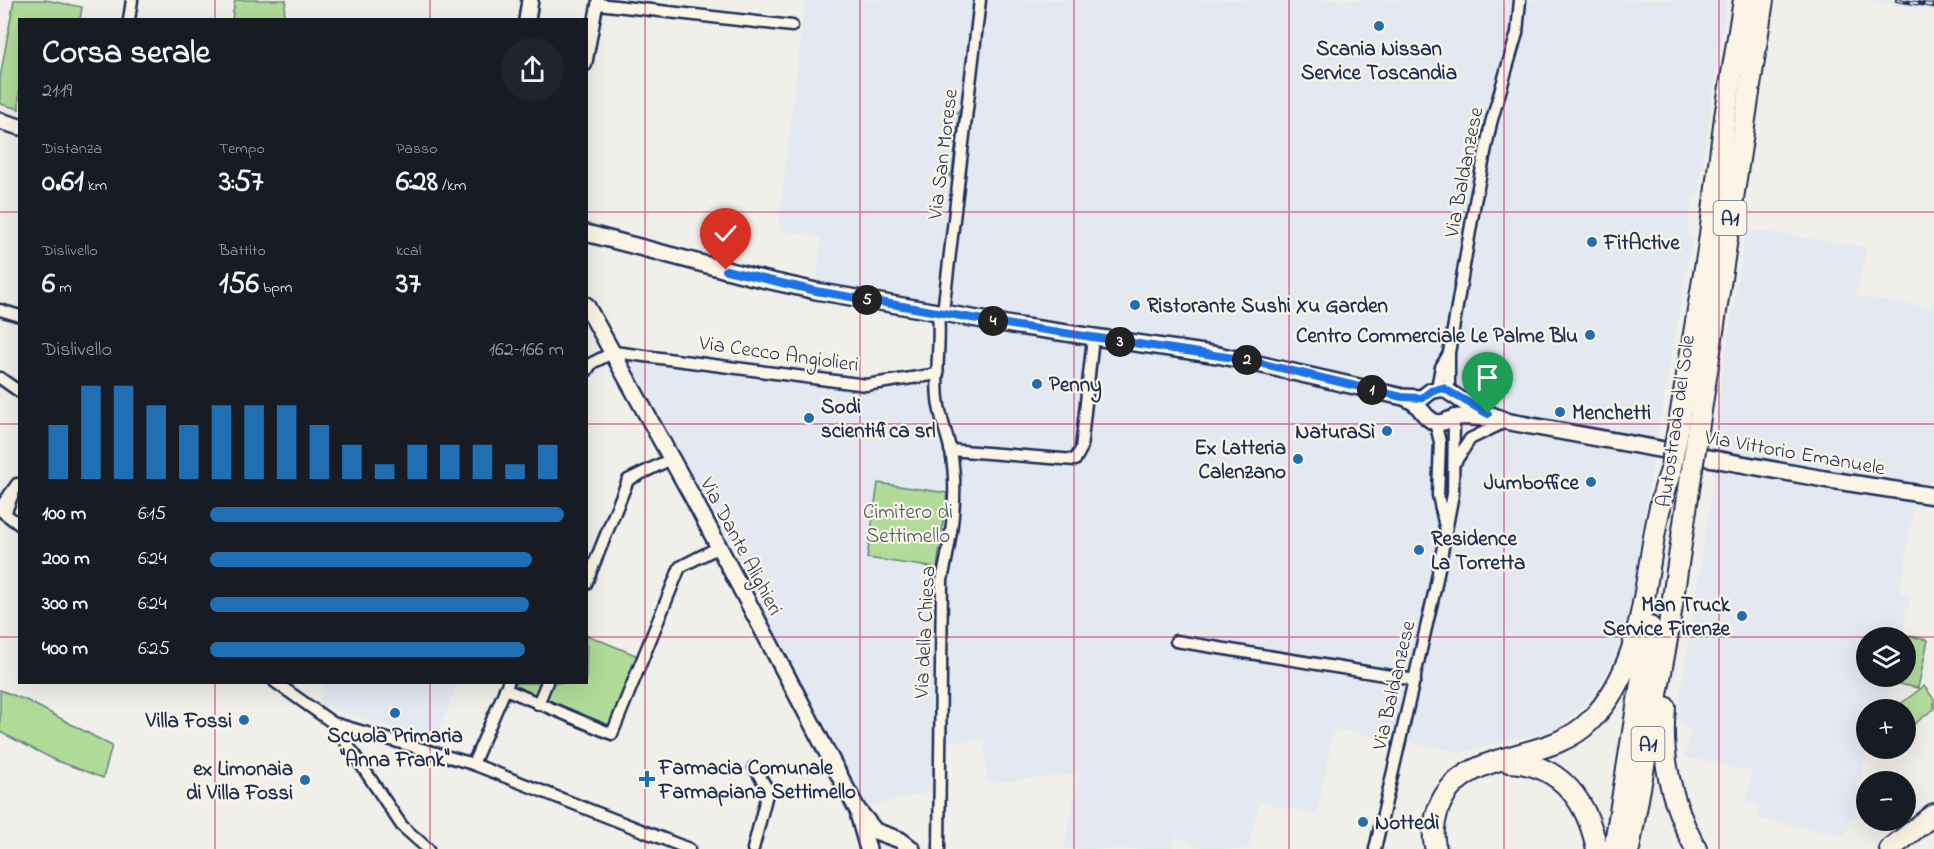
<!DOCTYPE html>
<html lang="it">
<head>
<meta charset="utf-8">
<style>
	:root { --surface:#171b24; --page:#20242c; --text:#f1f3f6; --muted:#9ea1a6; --accent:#1f6fb2 }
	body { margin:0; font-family:"Indie Flower",sans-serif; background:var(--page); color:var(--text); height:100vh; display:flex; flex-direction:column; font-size:22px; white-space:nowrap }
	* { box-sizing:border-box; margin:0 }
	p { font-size:20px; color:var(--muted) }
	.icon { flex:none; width:33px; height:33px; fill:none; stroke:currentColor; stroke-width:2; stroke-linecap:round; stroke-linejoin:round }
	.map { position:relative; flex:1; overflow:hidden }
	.panel { position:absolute; left:18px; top:18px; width:570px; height:666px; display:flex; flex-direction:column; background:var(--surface); border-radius:0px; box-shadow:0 6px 24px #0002 }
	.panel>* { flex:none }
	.buttons { position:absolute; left:1856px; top:627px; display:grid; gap:12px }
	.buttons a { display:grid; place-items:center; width:60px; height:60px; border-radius:50%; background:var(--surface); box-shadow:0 6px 24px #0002; font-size:30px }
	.pin { position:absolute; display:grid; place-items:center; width:51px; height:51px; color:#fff; margin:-62px -26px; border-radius:50% 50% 50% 0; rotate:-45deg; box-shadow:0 0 6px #0007 }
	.pin .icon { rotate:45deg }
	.km { position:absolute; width:30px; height:30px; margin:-15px; border-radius:50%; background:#222; color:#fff; font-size:16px; line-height:30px; text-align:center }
	.round { display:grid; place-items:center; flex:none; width:63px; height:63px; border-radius:32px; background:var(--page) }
	.head { display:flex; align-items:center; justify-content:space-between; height:102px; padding:0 24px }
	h1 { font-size:33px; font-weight:800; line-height:45px }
	.figures { display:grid; grid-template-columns:repeat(3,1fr); gap:9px; height:102px; padding:6px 24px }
	.figures div { display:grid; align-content:center }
	.figures b { font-size:30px; font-weight:800 }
	.figures small { font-size:16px; font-weight:400 }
	.figures p { font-size:16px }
	.chart { height:168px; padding:12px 24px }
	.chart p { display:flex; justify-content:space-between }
	.chart svg { width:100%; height:108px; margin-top:6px; stroke:var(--accent); stroke-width:6 }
	ul { padding:0 24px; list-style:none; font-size:20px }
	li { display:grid; grid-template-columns:96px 72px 1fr; align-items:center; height:45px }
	li i { height:15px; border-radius:8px; background:var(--accent) }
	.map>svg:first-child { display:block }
</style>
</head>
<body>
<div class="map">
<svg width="1934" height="849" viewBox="0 0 1934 849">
	<rect width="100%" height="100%" fill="#f1efea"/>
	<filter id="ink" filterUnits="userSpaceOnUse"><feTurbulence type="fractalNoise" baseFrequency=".0167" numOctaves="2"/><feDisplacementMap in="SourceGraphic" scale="12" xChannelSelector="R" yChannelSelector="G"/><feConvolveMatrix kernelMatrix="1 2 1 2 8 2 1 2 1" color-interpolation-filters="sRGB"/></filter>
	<g filter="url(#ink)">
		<!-- built -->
		<g fill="#e4e8f0">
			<polygon points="805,0 1727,0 1697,198 1693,197 1690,212 1687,229 1692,241 1652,464 1632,598 1626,628 1600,686 1560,728 1462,752 1334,729 1317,815 1259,802 1248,849 1203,849 1176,836 1173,849 1064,849 1078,774 988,783 984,740 935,742 933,791 857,809 614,352 866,385 938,374 938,312 816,291 821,237 778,230"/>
			<polygon points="1865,0 1934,0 1934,11"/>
			<polygon points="1746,229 1867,247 1856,296 1931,308 1934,299 1934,478 1915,501 1900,592 1911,595 1901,637 1866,638 1866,676 1892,677 1885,709 1866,710 1867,749 1855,803 1855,817 1849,820 1846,836 1757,818 1759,806 1746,802 1751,771 1685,757 1690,732 1677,717 1715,468 1712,451 1718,400"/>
			<polygon points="325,683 325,682 458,683 440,729 436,727 432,740 323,706 319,703"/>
		</g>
		<!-- green -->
		<g fill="#b0db99" stroke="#66857c" stroke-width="1.5">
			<polygon points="14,0 45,0 82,7 80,19 20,20 19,109 0,104 0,78"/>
			<polygon points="235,0 286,0 283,19 232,19"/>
			<polygon points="960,109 962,110 952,180 949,175 952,173 959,116 957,112"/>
			<polygon points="878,483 947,493 937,568 867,558"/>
			<polygon points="587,635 640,657 609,729 544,702 550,683 586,682"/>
			<polygon points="1905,635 1928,640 1918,688 1894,683 1895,677 1905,676"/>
			<polygon points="513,683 543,683 536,700 510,689"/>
			<polygon points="1924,686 1934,699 1934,709 1905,731 1905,710 1894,709"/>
			<polygon points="0,690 28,701 112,746 103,778 55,760 0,732"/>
		</g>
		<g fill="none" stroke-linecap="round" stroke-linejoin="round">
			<defs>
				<g id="street">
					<polyline points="598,4 792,26"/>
					<polyline points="129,20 132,0"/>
					<polyline points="586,65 598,0"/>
					<polyline points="0,310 20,316"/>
					<path d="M938 312C941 341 935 370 938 399 940 418 947 434 951 452 959 493 951 540 942 580L939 849"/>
					<polyline points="943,312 980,0"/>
					<polyline points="586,372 592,363 614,352 866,385 938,374"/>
					<polyline points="0,378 20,392"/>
					<polyline points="1437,388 1441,367 1448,355"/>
					<polyline points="1449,390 1449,353 1475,202 1491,123 1517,33 1520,0"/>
					<polyline points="1435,422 1440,442 1438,495 1445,527"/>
					<polyline points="950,450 1075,460 1081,449 1093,338"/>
					<polyline points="1456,461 1470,439 1505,422"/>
					<polyline points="0,508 17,484 5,514"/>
					<polyline points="0,510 20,525"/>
					<polyline points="586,584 628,480 671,459"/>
					<polyline points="1176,641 1415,680"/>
					<polyline points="275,682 333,723 473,764 689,849"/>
					<polyline points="505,689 612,734 680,567 719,547"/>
					<polyline points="538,704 547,682"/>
					<polyline points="333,723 402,826 428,849"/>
					<polyline points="473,764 508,683"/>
					<polyline points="753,849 768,790 754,767"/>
					<polyline points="1375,849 1435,589 1453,494 1454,418"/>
				</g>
				<g id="secondary">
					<polyline points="527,20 530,0"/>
					<polyline points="0,121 20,127"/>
					<polyline points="586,233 753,277 816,291 1018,326 1218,355 1403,397 1422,398 1431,391 1443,388 1471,407 1507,421"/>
					<polyline points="586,305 692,496 857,809 875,831 900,840 912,849"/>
					<path d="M1406 398C1422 405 1420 413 1431 420 1440 426 1445 421 1454 418 1464 415 1478 418 1488 418L1824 479 1934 496"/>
					<polyline points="859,817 868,849"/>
				</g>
				<g id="highway">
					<polyline points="1677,435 1708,250 1725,117 1744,0"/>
					<polyline points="1697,437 1763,0"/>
					<path d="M1665 707C1660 757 1672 805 1696 849"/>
					<path d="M1509 762C1561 764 1587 801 1597 849"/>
					<path d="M1436 849C1432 838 1434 824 1437 813 1457 745 1547 766 1590 721 1655 655 1640 555 1670 473"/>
					<polyline points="1614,849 1650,627"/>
					<polyline points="1629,849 1667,639 1692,469"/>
					<polyline points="1890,849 1934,814"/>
				</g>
			</defs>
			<!-- street casing -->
			<use href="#street" stroke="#1b2f5e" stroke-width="15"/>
			<!-- secondary casing -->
			<use href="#secondary" stroke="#1b2f5e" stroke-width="20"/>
			<!-- highway casing -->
			<use href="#highway" stroke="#1b2f5e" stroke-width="24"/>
			<!-- street -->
			<use href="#street" stroke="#fcf5e5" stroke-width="10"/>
			<!-- secondary -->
			<use href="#secondary" stroke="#fcf5e5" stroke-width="15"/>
			<!-- highway -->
			<use href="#highway" stroke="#fcf5e5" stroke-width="20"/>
			<defs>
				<polyline id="rail" points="1897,0 1934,6"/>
			</defs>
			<!-- rail casing -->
			<use href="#rail" stroke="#1b2f5e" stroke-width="4.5"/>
			<!-- rail -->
			<use href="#rail" stroke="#fcf5e5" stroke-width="2" stroke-dasharray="7" stroke-linecap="butt"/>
			<defs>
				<g id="highway-bridge">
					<polyline points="1671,467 1677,435"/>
					<polyline points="1692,469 1697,437"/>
				</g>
			</defs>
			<!-- highway-bridge casing -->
			<use href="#highway-bridge" stroke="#1b2f5e" stroke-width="24" stroke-linecap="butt"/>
			<!-- highway-bridge -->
			<use href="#highway-bridge" stroke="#fcf5e5" stroke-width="20"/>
		</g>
	</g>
	<g fill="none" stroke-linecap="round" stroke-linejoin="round" filter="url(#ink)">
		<defs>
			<polyline id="route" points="726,270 816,291 1018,326 1247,360 1402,397 1422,398 1431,391 1443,388 1488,414"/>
		</defs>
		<!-- route casing -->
		<use href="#route" stroke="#fff" stroke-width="12"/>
		<!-- route -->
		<use href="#route" stroke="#1a73e8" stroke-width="8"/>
	</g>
	<!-- grid -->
	<path fill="none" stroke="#c2185b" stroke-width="1.5" stroke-opacity="0.55" d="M215 0V20M430 0V20M645 0V849M860 0V849M1074 0V849M1289 0V849M1504 0V849M1719 0V849M0 212H20M586 212H1934M0 424H20M586 424H1934M0 637H20M586 637H1934M215 682V849M430 682V849"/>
	<!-- markers -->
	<g fill="#1f6fb2" stroke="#fcf5e5" stroke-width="2">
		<circle cx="1379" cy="26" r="6"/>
		<circle cx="1592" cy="242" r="6"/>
		<circle cx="1135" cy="305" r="6"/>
		<circle cx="1590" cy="335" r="6"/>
		<circle cx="1037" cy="384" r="6"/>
		<circle cx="1560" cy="412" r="6"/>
		<circle cx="809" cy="418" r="6"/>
		<circle cx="1387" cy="431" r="6"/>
		<circle cx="1298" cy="459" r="6"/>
		<circle cx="1591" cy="482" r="6"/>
		<circle cx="1419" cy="550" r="6"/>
		<circle cx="1742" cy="616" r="6"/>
		<circle cx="395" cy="713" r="6"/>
		<circle cx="244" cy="720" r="6"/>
		<path d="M644 770h6v6h6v6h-6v6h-6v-6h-6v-6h6z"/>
		<circle cx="305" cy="780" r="6"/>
		<circle cx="1363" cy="822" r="6"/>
	</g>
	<g text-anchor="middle" stroke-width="4.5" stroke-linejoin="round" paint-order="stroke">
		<!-- shield labels -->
		<g fill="#fcf5e5" stroke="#5e6a86" stroke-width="1.5">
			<rect x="1713.5" y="201" width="33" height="34" rx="4.5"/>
			<rect x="1631.5" y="727" width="33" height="34" rx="4.5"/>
		</g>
		<g font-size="20" font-weight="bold" fill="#1b2f5e">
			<text x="1730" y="225">A1</text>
			<text x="1648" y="751">A1</text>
		</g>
		<!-- poi labels -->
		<g font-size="21" font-weight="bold" fill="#1b2f5e" stroke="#fcf5e5" text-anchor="start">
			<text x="1379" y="55" text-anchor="middle">Scania Nissan<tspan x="1379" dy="24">Service Toscandia</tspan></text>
			<text x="1604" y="249">FitActive</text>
			<text x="1147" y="312">Ristorante Sushi Xu Garden</text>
			<text x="1578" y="342" text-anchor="end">Centro Commerciale Le Palme Blu</text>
			<text x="1049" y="391">Penny</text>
			<text x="821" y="413">Sodi<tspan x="821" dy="24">scientifica srl</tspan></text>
			<text x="1572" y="419">Menchetti</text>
			<text x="1375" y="438" text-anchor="end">NaturaSì</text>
			<text x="1286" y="454" text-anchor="end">Ex Latteria<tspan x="1286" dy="24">Calenzano</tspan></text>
			<text x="1579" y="489" text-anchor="end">Jumboffice</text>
			<text x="1431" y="545">Residence<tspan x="1431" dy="24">La Torretta</tspan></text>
			<text x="1730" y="611" text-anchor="end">Man Truck<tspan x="1730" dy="24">Service Firenze</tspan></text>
			<text x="232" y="727" text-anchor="end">Villa Fossi</text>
			<text x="395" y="742" text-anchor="middle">Scuola Primaria<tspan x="395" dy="24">"Anna Frank"</tspan></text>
			<text x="659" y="774">Farmacia Comunale<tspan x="659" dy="24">Farmapiana Settimello</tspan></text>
			<text x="293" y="775" text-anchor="end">ex Limonaia<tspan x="293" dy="24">di Villa Fossi</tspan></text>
			<text x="1375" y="829">Nottedì</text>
		</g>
		<!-- street labels -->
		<g font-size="21" fill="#1b2f5e" stroke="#fcf5e5">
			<text transform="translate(942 154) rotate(-83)" y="7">Via San Morese</text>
			<text transform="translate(1463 172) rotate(-79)" y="7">Via Baldanzese</text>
			<text transform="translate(779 353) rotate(8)" y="7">Via Cecco Angiolieri</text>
			<text transform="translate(1675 421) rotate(-82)" y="7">Autostrada del Sole</text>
			<text transform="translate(1795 452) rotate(10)" y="7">Via Vittorio Emanuele</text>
			<text transform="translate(742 546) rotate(62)" y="7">Via Dante Alighieri</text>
			<text transform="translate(924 632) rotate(-87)" y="7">Via della Chiesa</text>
			<text transform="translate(1393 685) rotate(-77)" y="7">Via Baldanzese</text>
		</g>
		<!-- park labels -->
		<g font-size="21" fill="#405a6d" stroke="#fcf5e5">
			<text x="908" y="518">Cimitero di<tspan x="908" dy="24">Settimello</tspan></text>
		</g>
	</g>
</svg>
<div class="buttons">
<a><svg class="icon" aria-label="layers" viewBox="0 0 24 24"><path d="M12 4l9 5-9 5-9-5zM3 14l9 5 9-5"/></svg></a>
<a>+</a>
<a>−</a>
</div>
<div class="pin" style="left:1488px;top:414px;background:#1e9e55"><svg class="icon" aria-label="arrive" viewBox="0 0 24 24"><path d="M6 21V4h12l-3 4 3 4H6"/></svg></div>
<div class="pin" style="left:726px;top:270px;background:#d93025"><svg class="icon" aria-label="check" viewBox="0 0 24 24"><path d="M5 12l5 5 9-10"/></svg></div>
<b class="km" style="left:1372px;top:390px">1</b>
<b class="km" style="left:1247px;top:360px">2</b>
<b class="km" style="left:1120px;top:342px">3</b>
<b class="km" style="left:993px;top:321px">4</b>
<b class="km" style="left:867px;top:300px">5</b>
<section class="panel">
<div class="head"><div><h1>Corsa serale</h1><p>21:19</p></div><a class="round"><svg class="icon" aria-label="share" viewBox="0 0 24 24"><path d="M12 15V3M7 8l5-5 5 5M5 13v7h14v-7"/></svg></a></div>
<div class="figures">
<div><p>Distanza</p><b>0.61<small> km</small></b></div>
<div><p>Tempo</p><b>3:57</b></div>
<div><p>Passo</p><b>6:28<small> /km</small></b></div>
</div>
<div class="figures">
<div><p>Dislivello</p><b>6<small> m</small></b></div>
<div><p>Battito</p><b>156<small> bpm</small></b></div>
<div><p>kcal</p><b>37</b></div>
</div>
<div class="chart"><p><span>Dislivello</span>162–166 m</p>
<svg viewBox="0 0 160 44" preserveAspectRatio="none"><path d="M5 44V22M15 44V6M25 44V6M35 44V14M45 44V22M55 44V14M65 44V14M75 44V14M85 44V22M95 44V30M105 44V38M115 44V30M125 44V30M135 44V30M145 44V38M155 44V30"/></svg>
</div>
<ul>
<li><b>100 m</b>6:15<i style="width:100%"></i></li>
<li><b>200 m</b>6:24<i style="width:91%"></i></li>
<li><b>300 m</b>6:24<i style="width:90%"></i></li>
<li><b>400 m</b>6:25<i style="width:89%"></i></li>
</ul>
</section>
</div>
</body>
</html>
